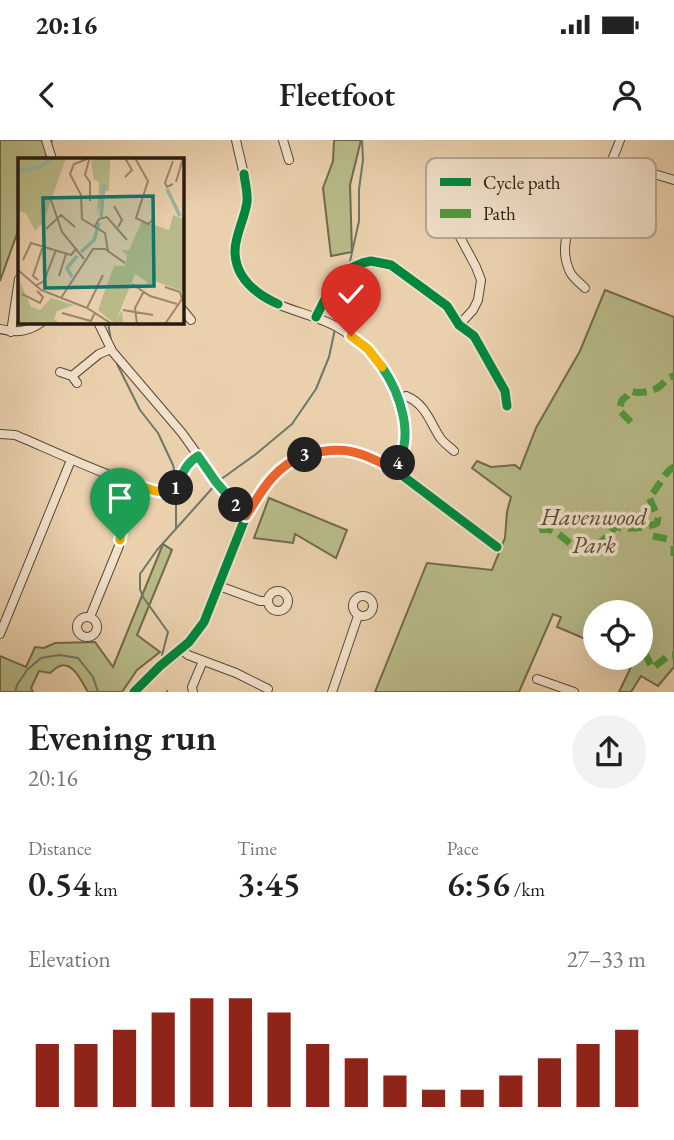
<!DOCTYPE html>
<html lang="en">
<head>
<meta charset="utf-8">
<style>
	:root { --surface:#fff; --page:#f2f2f2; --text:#222; --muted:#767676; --accent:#8f2418 }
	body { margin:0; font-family:"EB Garamond",serif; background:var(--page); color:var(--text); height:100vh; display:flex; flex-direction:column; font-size:26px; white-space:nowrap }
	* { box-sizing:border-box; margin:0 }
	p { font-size:23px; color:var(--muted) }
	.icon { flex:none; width:38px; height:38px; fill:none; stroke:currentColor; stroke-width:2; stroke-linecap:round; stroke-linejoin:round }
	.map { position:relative; height:552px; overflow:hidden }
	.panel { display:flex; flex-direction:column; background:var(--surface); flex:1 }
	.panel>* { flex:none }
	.tools { position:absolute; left:583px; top:460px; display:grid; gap:14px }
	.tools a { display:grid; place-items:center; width:70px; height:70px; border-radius:50%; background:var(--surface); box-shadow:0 7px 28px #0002; font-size:35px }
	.pin { position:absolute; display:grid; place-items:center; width:60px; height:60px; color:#fff; margin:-72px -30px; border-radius:50% 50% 50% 0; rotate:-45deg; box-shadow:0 0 7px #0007 }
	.pin .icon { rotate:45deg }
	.km { position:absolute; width:35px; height:35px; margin:-18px; border-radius:50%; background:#222; color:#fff; font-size:19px; line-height:35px; text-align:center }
	.round { display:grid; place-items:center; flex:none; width:74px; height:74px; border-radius:37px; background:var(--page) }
	.overview { display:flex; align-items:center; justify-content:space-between; height:119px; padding:0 28px }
	h1 { font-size:38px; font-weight:600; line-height:52px }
	.metrics { display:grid; grid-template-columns:repeat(3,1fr); gap:10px; height:119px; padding:7px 28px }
	.metrics div { display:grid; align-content:center }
	.metrics b { font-size:35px; font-weight:600 }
	.metrics small { font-size:19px; font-weight:400 }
	.metrics p { font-size:19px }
	.chart { height:196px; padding:14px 28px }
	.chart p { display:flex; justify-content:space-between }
	.chart svg { width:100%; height:126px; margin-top:7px; stroke:var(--accent); stroke-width:6 }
	.status { display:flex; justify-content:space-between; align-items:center; height:49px; padding:0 35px; background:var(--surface); direction:ltr }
	.status svg { height:19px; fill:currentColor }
	header { display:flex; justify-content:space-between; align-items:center; height:91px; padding:0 28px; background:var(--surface); font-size:32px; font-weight:600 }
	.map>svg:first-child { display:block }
</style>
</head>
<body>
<div class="status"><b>20:16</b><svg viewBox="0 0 49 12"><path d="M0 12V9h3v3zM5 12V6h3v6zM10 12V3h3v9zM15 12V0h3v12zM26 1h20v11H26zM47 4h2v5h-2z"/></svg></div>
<header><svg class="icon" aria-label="back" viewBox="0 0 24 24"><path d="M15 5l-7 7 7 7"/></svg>Fleetfoot<svg class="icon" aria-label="person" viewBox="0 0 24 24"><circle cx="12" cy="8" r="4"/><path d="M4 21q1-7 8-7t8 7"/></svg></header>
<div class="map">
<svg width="674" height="552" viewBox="0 0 674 552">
	<rect width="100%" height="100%" fill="#ead0ad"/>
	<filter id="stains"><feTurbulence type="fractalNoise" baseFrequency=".00286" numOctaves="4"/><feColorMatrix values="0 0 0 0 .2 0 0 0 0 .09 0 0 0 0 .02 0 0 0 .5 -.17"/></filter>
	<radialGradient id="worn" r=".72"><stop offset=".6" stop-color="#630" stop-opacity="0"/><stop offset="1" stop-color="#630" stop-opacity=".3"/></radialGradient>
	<!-- green -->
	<g fill="#b8bb89" stroke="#706a4c" stroke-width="2">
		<polygon points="0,0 52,0 45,19 19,19 19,88 0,141"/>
		<polygon points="334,0 361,0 350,45 352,112 331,116 323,48 333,21"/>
		<polygon points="605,150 674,177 674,527 658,546 641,536 631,552 619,552 631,527 624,518 640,518 640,472 595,472 595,503 557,487 561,477 553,474 519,552 375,552 427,423 492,430 505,398 507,372 511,357 472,328 477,321 491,327 515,325 520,329 536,288 580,211"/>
		<polygon points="269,358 347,390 336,418 295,394 293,403 254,398"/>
		<path d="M163 404 172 410 137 495 160 512 137 530 122 552H88C83 544 73 521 60 526 56 527 53 531 50 533L39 531 31 548 33 552H0V516L26 527 35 507 44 508 55 503 95 502 113 527Z"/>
	</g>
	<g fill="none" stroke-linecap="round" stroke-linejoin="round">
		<!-- stream -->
		<g stroke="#6c7869" stroke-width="2">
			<polyline points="349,126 359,81 359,49 363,20 362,0"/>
			<polyline points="108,182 111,201"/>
			<polyline points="336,184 340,155 347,135"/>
			<polyline points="117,224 140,270 158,293 173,325 176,339"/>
			<polyline points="220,340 256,314 292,284 316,249 329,217 335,189"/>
			<polyline points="176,388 176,352"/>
			<polyline points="162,515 168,492 143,457 140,449 140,434 157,410 216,344"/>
			<polyline points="15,552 17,545 27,530 41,518 59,515 78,518 93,537 98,552"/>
			<polyline points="167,552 167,551"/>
		</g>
		<defs>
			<g id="minor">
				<polyline points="46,0 52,19"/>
				<path d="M236 0C240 19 246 38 247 57 248 82 228 105 239 130 254 168 306 169 337 187 367 204 382 223 395 254 403 271 408 291 404 311 403 317 398 324 395 330"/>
				<polyline points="283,0 289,20"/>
				<polyline points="611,21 674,40"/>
				<polyline points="437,54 476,127 481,140 478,160 473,170 459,185"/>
				<path d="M585 148C580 143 573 138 570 132 551 92 590 56 609 25 614 17 617 8 620 0"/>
				<polyline points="182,169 191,180"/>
				<polyline points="316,177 332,145 342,132 362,123 371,121 391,125 447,166 459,185 474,196 505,251 507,266"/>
				<polyline points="98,182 112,211 182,293 217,342 246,376"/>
				<path d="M0 189C17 193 28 192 42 182"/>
				<polyline points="11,192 19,139"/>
				<polyline points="60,232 72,236 77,243"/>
				<polyline points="72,236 99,214 111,209"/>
				<path d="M398 259 406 256C426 264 430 283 441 299 445 304 450 307 454 311"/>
				<path d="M0 294 15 295C37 303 158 362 173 350 180 346 181 333 186 326 189 321 193 319 198 316"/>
				<polyline points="219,446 260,461 268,461"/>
				<circle cx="278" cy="461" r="10"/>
				<circle cx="363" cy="466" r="10"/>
				<polyline points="90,477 119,406 124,371 134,344"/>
				<circle cx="87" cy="487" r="10"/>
				<polyline points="0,494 71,320"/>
				<polyline points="181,509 188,515 236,533 268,549"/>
				<polyline points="537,539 574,552"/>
				<polyline points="134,552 160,526 189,502 204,482 246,376 266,342 281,327 301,316 326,310 352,311 372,317 395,330 497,407"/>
				<polyline points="193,552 192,547 203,521"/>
				<polyline points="332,552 358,476"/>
			</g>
		</defs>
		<!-- minor casing -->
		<use href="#minor" stroke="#594837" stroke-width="10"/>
		<!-- minor -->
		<use href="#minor" stroke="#f1e0ca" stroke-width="8"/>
		<!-- quiet -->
		<g stroke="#4f993c" stroke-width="7" stroke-dasharray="14 7" stroke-linecap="butt">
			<path d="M631 282 619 270 622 260 627 256 631 251C639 254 653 252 660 246 666 241 666 238 674 236"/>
			<path d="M539 390C564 383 571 423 598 404 605 400 611 391 617 385L620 388C631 389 646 388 657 383L658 378 649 357C659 348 663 333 674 327"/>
			<polyline points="653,396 667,399 674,398"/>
			<polyline points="674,406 674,416"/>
			<path d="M643 513C649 517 648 523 653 528L669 515H674"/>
		</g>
		<defs>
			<g id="cycleway">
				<path d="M244 34C245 43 248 53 247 62 245 78 235 95 235 111 235 138 256 154 278 164"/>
				<polyline points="316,177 332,145 342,132 362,123 371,121 391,125 447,166 459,185 474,196 505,251 507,266"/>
				<polyline points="134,552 160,526 189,502 204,482 246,376 266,342 281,327 301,316 326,310 352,311 372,317 395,330 497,407"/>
			</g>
		</defs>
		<!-- cycleway casing -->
		<use href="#cycleway" stroke="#f1e0ca" stroke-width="13"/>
		<!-- cycleway -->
		<use href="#cycleway" stroke="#00873e" stroke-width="9"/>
	</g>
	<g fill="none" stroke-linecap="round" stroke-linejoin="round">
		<defs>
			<path id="split-1" d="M120 400 124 371 134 344C147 348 164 357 176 348"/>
			<path id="split-2" d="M176 348C183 334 184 325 198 316L216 342 236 365"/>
			<path id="split-3" d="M236 365 246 376C262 350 275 326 305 315"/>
			<path id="split-4" d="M305 315C344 305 360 311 395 330L398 323"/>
			<path id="split-5" d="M382 227C400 253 414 294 398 323"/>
			<polyline id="split-6" points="351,196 368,209 382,227"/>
		</defs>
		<!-- split-1 casing -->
		<use href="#split-1" stroke="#fff" stroke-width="14"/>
		<!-- split-2 casing -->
		<use href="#split-2" stroke="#fff" stroke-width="14"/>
		<!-- split-3 casing -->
		<use href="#split-3" stroke="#fff" stroke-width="14"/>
		<!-- split-4 casing -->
		<use href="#split-4" stroke="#fff" stroke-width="14"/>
		<!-- split-5 casing -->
		<use href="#split-5" stroke="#fff" stroke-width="14"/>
		<!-- split-6 casing -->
		<use href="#split-6" stroke="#fff" stroke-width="14"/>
		<!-- split-1 -->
		<use href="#split-1" stroke="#f5b400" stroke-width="9"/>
		<!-- split-2 -->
		<use href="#split-2" stroke="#22a559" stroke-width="9"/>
		<!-- split-3 -->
		<use href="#split-3" stroke="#f0652b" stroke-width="9"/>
		<!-- split-4 -->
		<use href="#split-4" stroke="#f0652b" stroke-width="9"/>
		<!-- split-5 -->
		<use href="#split-5" stroke="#22a559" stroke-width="9"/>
		<!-- split-6 -->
		<use href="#split-6" stroke="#f5b400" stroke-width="9"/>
	</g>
	<g text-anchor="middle" stroke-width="7" stroke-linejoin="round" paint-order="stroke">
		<!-- park labels -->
		<g font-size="24" font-style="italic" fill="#544a34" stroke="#f1e0ca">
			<text x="594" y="385">Havenwood<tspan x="594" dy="28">Park</tspan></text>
		</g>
	</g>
	<!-- overview -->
	<g transform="translate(18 18)">
		<rect width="166" height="166" fill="#ead0ad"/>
		<path d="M0 0H48L25 65 17 73 8 55 0 53ZM81 0H92V10L91 33H86L79 58 81 24 76 22 73 3ZM155 57 166 61V134L137 123 127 132 129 124 117 116 99 160 104 153 105 166H97L80 152 96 108H107L109 97 103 92H111L124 63 151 72ZM2 124 13 149 22 152 33 140 56 147 39 153 36 161 43 166H0Z" fill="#b8bb89"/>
		<path fill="none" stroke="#99b7a5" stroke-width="3.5" d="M0 13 22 9 34 0M149 31 162 58M83 59 86 26M63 94 76 82 81 65M54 119 49 110 59 98"/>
		<path fill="none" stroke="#9d876e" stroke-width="2" d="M72 0 56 6 52 16 63 37 64 61 87 75 90 93M117 0 130 23 118 60 130 66 136 61M71 2 67 17 72 24V43M155 3 147 25 149 29 155 26M107 19 114 12 107 0M158 24 165 0M32 39 44 74 66 101M96 48 104 62 100 69M77 68 81 61 89 59 109 82M28 71 43 57 57 69M5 102 13 85 53 97 58 91M0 112 23 132 69 150 94 166M41 118 48 96M20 122 15 118 25 88M114 126 132 138 159 146M17 128 26 123 38 92M147 129 162 134 164 141 147 166M4 136 22 145 25 139 19 133M43 140 75 91H87L107 105M69 150 85 117M105 152 135 157M44 155 73 163 77 154M119 166 117 150 126 133"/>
		<path fill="#0f766e" fill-opacity="0.15" stroke="#0f766e" stroke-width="3.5" d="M135 38 136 128 27 130 25 40Z"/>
		<rect width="166" height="166" fill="none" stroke="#291a10" stroke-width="3.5"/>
	</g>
	<!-- legend -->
	<rect x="426" y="18" width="230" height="80" rx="10" fill="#f1e0ca" stroke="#b5a592" stroke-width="2"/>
	<rect x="440" y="38" width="31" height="8" fill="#00873e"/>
	<rect x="440" y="69" width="31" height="9" fill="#4f993c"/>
	<g font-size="19" fill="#291a10">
		<text x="483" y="49">Cycle path</text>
		<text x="483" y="80">Path</text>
	</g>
	<rect width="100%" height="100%" filter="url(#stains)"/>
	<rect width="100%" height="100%" fill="url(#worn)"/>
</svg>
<div class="tools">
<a><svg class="icon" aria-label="locate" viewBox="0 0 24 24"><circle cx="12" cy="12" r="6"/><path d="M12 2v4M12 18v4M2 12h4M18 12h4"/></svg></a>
</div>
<div class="pin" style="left:120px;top:400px;background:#1e9e55"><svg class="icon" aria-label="arrive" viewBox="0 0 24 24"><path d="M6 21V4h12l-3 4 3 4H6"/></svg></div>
<div class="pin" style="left:351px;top:196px;background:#d93025"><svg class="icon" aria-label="check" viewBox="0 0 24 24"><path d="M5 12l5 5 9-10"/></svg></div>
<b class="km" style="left:176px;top:348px">1</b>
<b class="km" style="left:236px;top:365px">2</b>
<b class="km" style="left:305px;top:315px">3</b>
<b class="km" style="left:398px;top:323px">4</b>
</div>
<section class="panel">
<div class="overview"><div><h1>Evening run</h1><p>20:16</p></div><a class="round"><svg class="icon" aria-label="share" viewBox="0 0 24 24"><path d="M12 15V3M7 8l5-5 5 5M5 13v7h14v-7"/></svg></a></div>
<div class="metrics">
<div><p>Distance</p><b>0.54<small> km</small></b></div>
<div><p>Time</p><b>3:45</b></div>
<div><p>Pace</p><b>6:56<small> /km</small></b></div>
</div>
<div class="chart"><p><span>Elevation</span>27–33 m</p>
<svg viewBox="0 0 160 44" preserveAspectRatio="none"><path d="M5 44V22M15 44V22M25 44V17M35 44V11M45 44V6M55 44V6M65 44V11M75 44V22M85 44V27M95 44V33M105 44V38M115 44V38M125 44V33M135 44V27M145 44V22M155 44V17"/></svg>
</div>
</section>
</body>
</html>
